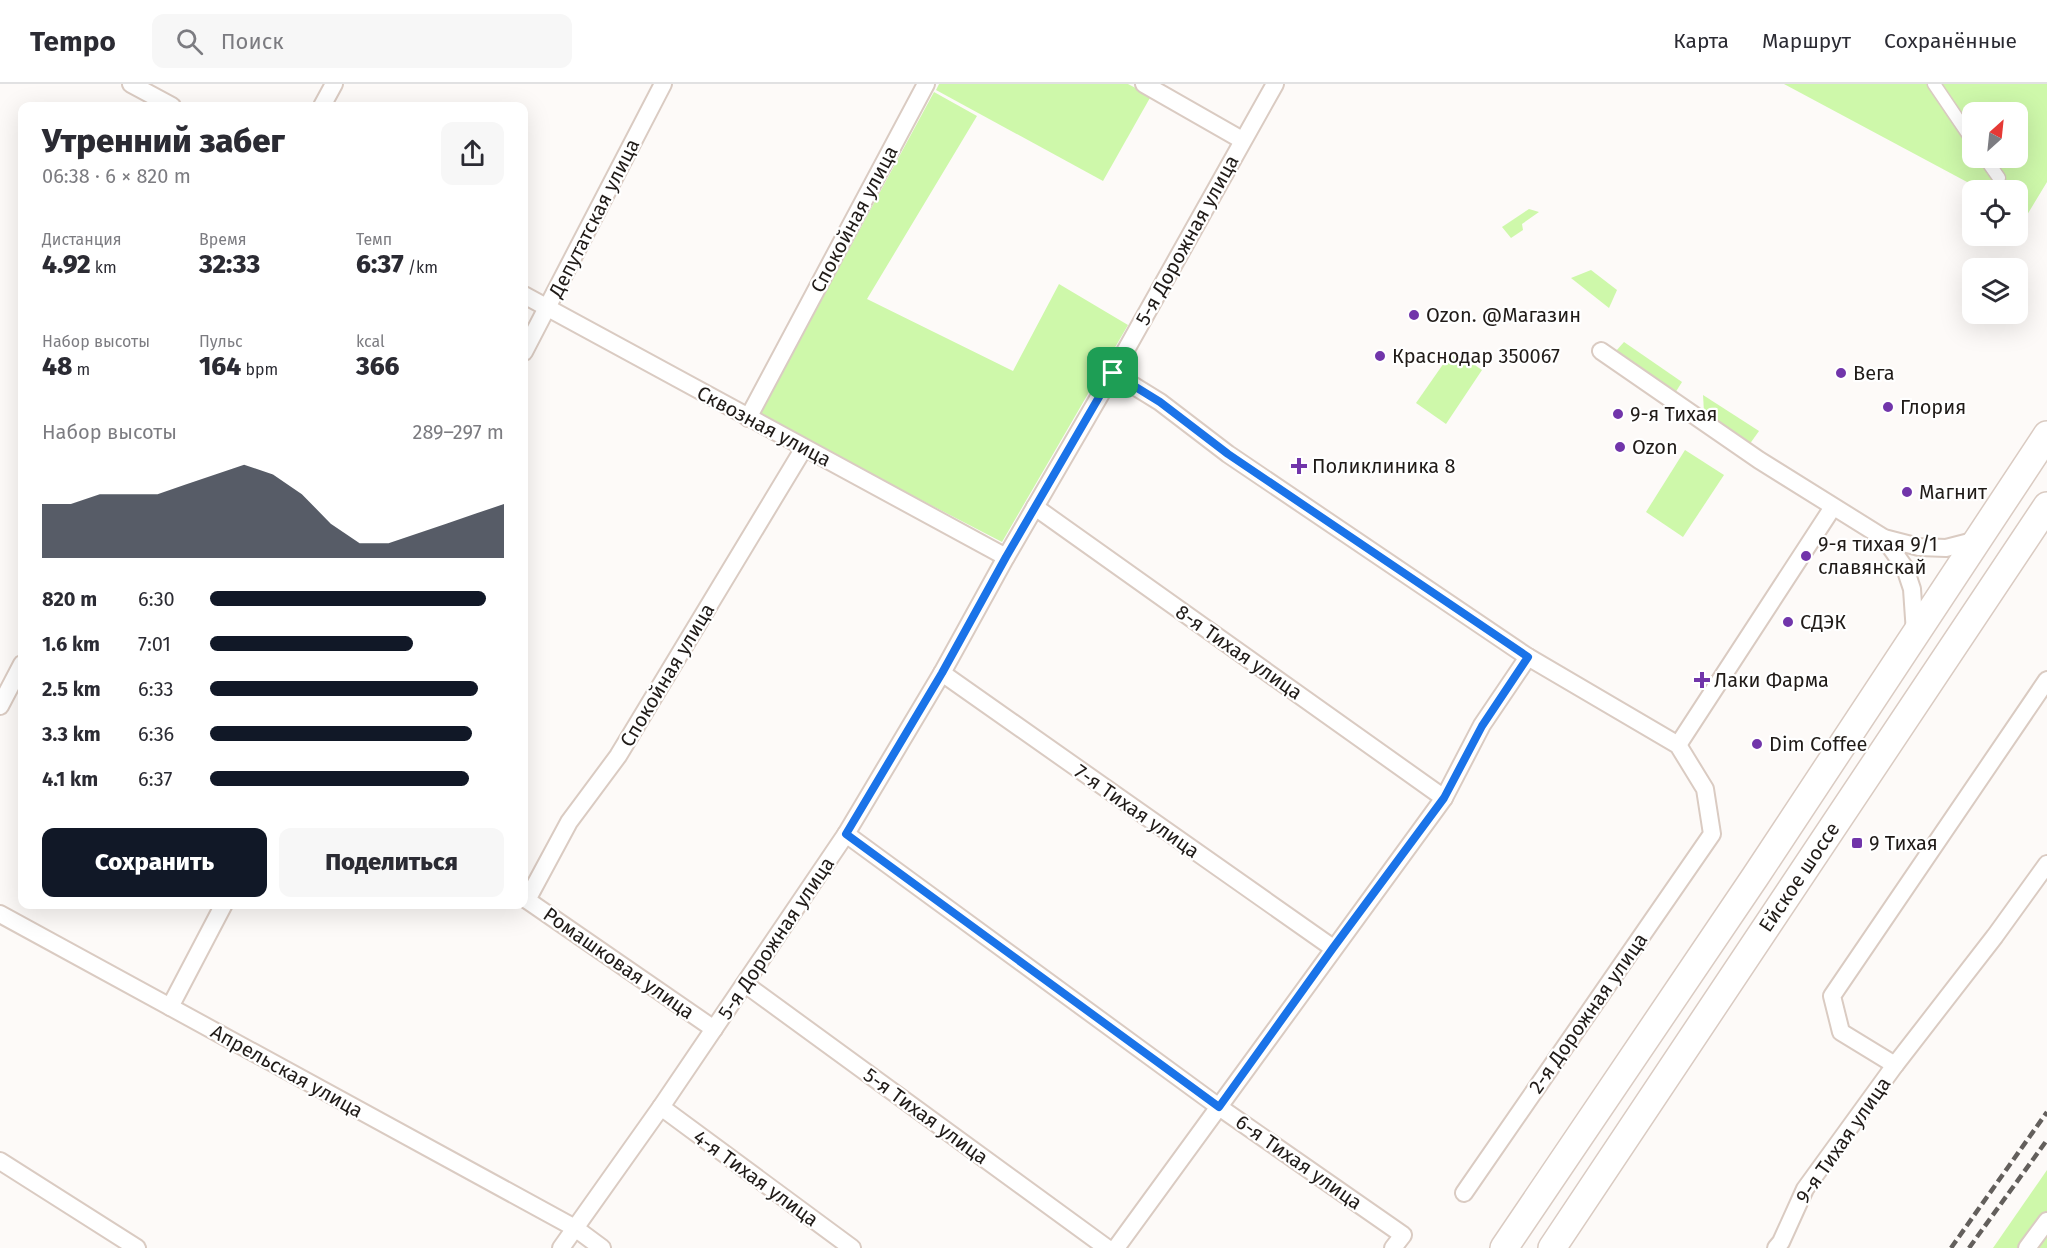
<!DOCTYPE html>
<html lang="ru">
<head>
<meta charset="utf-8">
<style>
	:root { --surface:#fff; --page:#f7f7f7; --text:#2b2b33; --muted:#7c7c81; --line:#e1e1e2; --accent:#111827 }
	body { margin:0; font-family:"Fira Sans",sans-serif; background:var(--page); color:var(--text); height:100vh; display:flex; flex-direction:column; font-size:22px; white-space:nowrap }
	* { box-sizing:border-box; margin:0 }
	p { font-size:20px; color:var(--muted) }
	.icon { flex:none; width:33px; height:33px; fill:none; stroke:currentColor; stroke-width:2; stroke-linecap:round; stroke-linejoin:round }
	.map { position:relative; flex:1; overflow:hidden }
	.details { position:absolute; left:18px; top:18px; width:510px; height:807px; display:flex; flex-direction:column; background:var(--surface); border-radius:12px; box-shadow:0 6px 24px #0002 }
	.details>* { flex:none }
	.needle { width:39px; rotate:27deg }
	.tools { position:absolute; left:1962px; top:18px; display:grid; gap:12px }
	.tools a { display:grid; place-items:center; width:66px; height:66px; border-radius:12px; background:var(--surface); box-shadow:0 6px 24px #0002; font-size:30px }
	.pin { position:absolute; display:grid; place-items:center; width:51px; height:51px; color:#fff; margin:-26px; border-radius:12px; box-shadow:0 3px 9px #0006 }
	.round { display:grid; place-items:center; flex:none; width:63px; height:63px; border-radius:12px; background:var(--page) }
	.overview { display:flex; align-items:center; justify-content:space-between; height:102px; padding:0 24px }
	h1 { font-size:33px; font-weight:800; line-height:45px }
	.figures { display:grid; grid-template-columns:repeat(3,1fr); gap:9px; height:102px; padding:6px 24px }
	.figures div { display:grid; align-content:center }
	.figures b { font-size:26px; font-weight:800 }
	.figures small { font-size:16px; font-weight:400 }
	.figures p { font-size:16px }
	.chart { height:168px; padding:12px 24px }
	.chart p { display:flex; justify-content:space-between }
	.chart svg { width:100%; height:108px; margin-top:6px; fill:var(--accent); opacity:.7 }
	.cta { display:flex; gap:12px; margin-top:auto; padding:12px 24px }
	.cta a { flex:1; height:69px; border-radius:12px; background:var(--accent); color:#fff; font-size:24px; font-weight:800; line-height:69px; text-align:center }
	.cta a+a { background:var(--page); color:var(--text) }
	ul { padding:0 24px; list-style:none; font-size:20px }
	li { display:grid; grid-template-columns:96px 72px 1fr; align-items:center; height:45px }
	li i { height:15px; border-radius:8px; background:var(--accent) }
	header { display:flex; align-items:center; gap:36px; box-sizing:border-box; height:84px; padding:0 30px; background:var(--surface); border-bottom:2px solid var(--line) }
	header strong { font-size:28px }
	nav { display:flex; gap:33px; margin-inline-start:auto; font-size:21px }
	.search { width:420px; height:54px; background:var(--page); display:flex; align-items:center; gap:15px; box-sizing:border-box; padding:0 21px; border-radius:12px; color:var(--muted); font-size:22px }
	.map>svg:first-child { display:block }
</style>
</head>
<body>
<header>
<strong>Tempo</strong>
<div class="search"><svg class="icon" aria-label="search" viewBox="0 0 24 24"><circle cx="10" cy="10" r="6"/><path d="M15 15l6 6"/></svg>Поиск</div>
<nav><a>Карта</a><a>Маршрут</a><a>Сохранённые</a></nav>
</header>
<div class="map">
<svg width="2047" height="1164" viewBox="0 0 2047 1164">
	<rect width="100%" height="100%" fill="#fdfaf8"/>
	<!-- green -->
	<g fill="#cef8aa" fill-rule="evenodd">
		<polygon points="939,0 1128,0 1151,12 1103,97 936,6"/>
		<path d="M1784 0H2047V98L2027 131 2018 126V106H1982ZM1972 28H2018V74H1972Z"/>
		<polygon points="934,8 977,32 867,215 1013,287 1059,200 1128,241 1002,458 759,332"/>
		<polygon points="1529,125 1539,128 1522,140 1523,146 1511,154 1502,143"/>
		<polygon points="1591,186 1617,206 1609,224 1571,194"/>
		<polygon points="1624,258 1682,298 1675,309 1616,267"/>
		<polygon points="1453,266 1482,286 1446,340 1416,319"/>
		<polygon points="1703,311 1759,347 1749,361 1704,328"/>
		<polygon points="1685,366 1724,391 1683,453 1646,428"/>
		<polygon points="2047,1086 2047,1164 1993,1164"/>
	</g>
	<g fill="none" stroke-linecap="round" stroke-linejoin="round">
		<defs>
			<g id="pedestrian">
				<polyline points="1934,0 1972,56"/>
				<polyline points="1985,74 1999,94"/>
			</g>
			<g id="minor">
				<polyline points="131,0 172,22"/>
				<polyline points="1144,0 1242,56"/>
				<polyline points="322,22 334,0"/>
				<polyline points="524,211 1006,473"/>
				<polyline points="1601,267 1759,376 1884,454 1919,463 1946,464 1977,456"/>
				<polyline points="524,268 663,0"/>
				<polyline points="1113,289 1160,318 1228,370 1528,573 1678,661 1705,705 1712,750 1464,1109"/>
				<polyline points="748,334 926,0"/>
				<polyline points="1035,423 1444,714"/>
				<polyline points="1884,454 1905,484 1912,505 1915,549"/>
				<polyline points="942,589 1333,864"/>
				<polyline points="0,622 22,580"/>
				<polyline points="1678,661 1833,423"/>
				<polyline points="846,750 1219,1023 1403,1151 1393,1164"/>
				<polyline points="524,814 714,945"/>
				<polyline points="527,816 569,738 618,672 804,364"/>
				<polyline points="0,830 575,1144 602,1164"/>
				<polyline points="745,900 1107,1164"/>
				<polyline points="170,923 224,820"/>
				<polyline points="1895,981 1841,948 1832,912 2047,596"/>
				<polyline points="661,1023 852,1164"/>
				<polyline points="0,1077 137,1164"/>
				<polyline points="561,1164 661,1023 846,750 942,589 1006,473 1113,289 1275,0"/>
				<polyline points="1116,1164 1444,714 1482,641 1528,573"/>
				<polyline points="1776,1164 1781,1158 1805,1105 1895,981 1995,852 2047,780"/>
				<polyline points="2027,1164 2047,1137"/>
			</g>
			<g id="primary">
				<polyline points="1504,1164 1755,793 2047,351"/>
				<polyline points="1552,1164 2047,422"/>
			</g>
		</defs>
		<!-- pedestrian casing -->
		<use href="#pedestrian" stroke="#dacbc2" stroke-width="15"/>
		<!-- minor casing -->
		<use href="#minor" stroke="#dacbc2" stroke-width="20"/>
		<!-- primary casing -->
		<use href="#primary" stroke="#dacbc2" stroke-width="30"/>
		<!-- pedestrian -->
		<use href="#pedestrian" stroke="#fff" stroke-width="12"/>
		<!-- minor -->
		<use href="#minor" stroke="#fff" stroke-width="16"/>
		<!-- primary -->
		<use href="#primary" stroke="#fff" stroke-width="27"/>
		<!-- rail -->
		<g stroke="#635f5c" stroke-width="4.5" stroke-dasharray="9 4.5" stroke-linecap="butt">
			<polyline points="1951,1164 2047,1028"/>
			<polyline points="1969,1164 2047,1056"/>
		</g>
	</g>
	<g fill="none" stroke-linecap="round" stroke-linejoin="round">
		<defs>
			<polygon id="route" points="1113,289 1160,318 1228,370 1528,573 1482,642 1444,714 1333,864 1219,1023 846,750 942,589 1006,473"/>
		</defs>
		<!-- route casing -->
		<use href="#route" stroke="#fff" stroke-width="12"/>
		<!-- route -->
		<use href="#route" stroke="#1a73e8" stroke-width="8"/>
	</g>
	<!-- markers -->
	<g fill="#7135aa" stroke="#fff" stroke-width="2">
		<circle cx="1414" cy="231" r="6"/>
		<circle cx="1380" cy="272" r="6"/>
		<circle cx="1841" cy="289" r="6"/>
		<circle cx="1888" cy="323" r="6"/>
		<circle cx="1618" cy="330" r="6"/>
		<circle cx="1620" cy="363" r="6"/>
		<path d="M1296 373h6v6h6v6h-6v6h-6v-6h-6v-6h6z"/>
		<circle cx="1907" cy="408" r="6"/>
		<circle cx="1806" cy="472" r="6"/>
		<circle cx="1788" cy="538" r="6"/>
		<path d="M1699 587h6v6h6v6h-6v6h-6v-6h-6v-6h6z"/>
		<circle cx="1757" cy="660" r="6"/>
		<rect x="1851" y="753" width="12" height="12" rx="3"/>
	</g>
	<g text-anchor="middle" stroke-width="4.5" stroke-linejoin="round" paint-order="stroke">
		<!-- street labels -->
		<g font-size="20" fill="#201b18" stroke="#fff">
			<text transform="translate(594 134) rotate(-63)" y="7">Депутатская улица</text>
			<text transform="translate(854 135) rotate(-62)" y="7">Спокойная улица</text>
			<text transform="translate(1187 156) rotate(-61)" y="7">5-я Дорожная улица</text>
			<text transform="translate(764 342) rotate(28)" y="7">Сквозная улица</text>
			<text transform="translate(1239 568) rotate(35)" y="7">8-я Тихая улица</text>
			<text transform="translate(667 591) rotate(-59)" y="7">Спокойная улица</text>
			<text transform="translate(1137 727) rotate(35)" y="7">7-я Тихая улица</text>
			<text transform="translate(1799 793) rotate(-56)" y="7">Ейское шоссе</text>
			<text transform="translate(776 854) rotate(-56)" y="7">5-я Дорожная улица</text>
			<text transform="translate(619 879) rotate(35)" y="7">Ромашковая улица</text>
			<text transform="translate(1588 929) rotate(-55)" y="7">2-я Дорожная улица</text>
			<text transform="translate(287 987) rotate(29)" y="7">Апрельская улица</text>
			<text transform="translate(926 1032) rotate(36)" y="7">5-я Тихая улица</text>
			<text transform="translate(1843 1056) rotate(-55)" y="7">9-я Тихая улица</text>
			<text transform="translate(1299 1078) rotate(35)" y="7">6-я Тихая улица</text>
			<text transform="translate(756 1094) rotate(36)" y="7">4-я Тихая улица</text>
		</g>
		<!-- poi labels -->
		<g font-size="20" fill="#201b18" stroke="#fff" text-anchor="start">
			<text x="1426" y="238">Ozon. @Магазин</text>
			<text x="1392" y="279">Краснодар 350067</text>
			<text x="1853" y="296">Вега</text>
			<text x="1900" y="330">Глория</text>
			<text x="1630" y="337">9-я Тихая</text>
			<text x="1632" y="370">Ozon</text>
			<text x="1312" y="389">Поликлиника 8</text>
			<text x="1919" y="415">Магнит</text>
			<text x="1818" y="467">9-я тихая 9/1<tspan x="1818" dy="23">славянскай</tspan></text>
			<text x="1800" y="545">СДЭК</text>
			<text x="1714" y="603">Лаки Фарма</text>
			<text x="1769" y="667">Dim Coffee</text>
			<text x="1869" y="766">9 Тихая</text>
		</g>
	</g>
</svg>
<div class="tools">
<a><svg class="needle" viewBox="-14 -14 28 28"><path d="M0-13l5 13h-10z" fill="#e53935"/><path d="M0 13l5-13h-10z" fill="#7c7c81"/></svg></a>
<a><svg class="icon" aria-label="locate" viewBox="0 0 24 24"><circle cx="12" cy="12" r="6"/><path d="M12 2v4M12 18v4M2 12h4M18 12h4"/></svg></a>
<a><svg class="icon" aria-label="layers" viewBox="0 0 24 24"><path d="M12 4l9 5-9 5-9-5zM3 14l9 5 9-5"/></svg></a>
</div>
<div class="pin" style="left:1113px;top:289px;background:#1e9e55"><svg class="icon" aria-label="arrive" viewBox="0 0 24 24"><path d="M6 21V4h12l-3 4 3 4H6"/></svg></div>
<section class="details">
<div class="overview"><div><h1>Утренний забег</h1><p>06:38 · 6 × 820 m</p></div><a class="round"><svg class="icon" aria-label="share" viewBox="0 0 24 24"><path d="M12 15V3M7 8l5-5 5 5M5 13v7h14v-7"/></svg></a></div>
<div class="figures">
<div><p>Дистанция</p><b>4.92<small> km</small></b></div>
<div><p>Время</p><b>32:33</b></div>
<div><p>Темп</p><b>6:37<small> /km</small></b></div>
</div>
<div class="figures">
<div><p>Набор высоты</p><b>48<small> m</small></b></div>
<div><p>Пульс</p><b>164<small> bpm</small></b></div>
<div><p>kcal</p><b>366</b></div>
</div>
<div class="chart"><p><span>Набор высоты</span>289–297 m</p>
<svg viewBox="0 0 160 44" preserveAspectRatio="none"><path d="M0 44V22L10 22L20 18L30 18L40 18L50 14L60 10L70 6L80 10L90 18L100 30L110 38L120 38L130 34L140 30L150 26L160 22V44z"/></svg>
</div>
<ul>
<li><b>820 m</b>6:30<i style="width:94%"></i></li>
<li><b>1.6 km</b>7:01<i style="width:69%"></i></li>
<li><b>2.5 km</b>6:33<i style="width:91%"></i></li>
<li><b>3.3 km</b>6:36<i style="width:89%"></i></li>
<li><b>4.1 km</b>6:37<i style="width:88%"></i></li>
</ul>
<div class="cta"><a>Сохранить</a><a>Поделиться</a></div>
</section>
</div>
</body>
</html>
